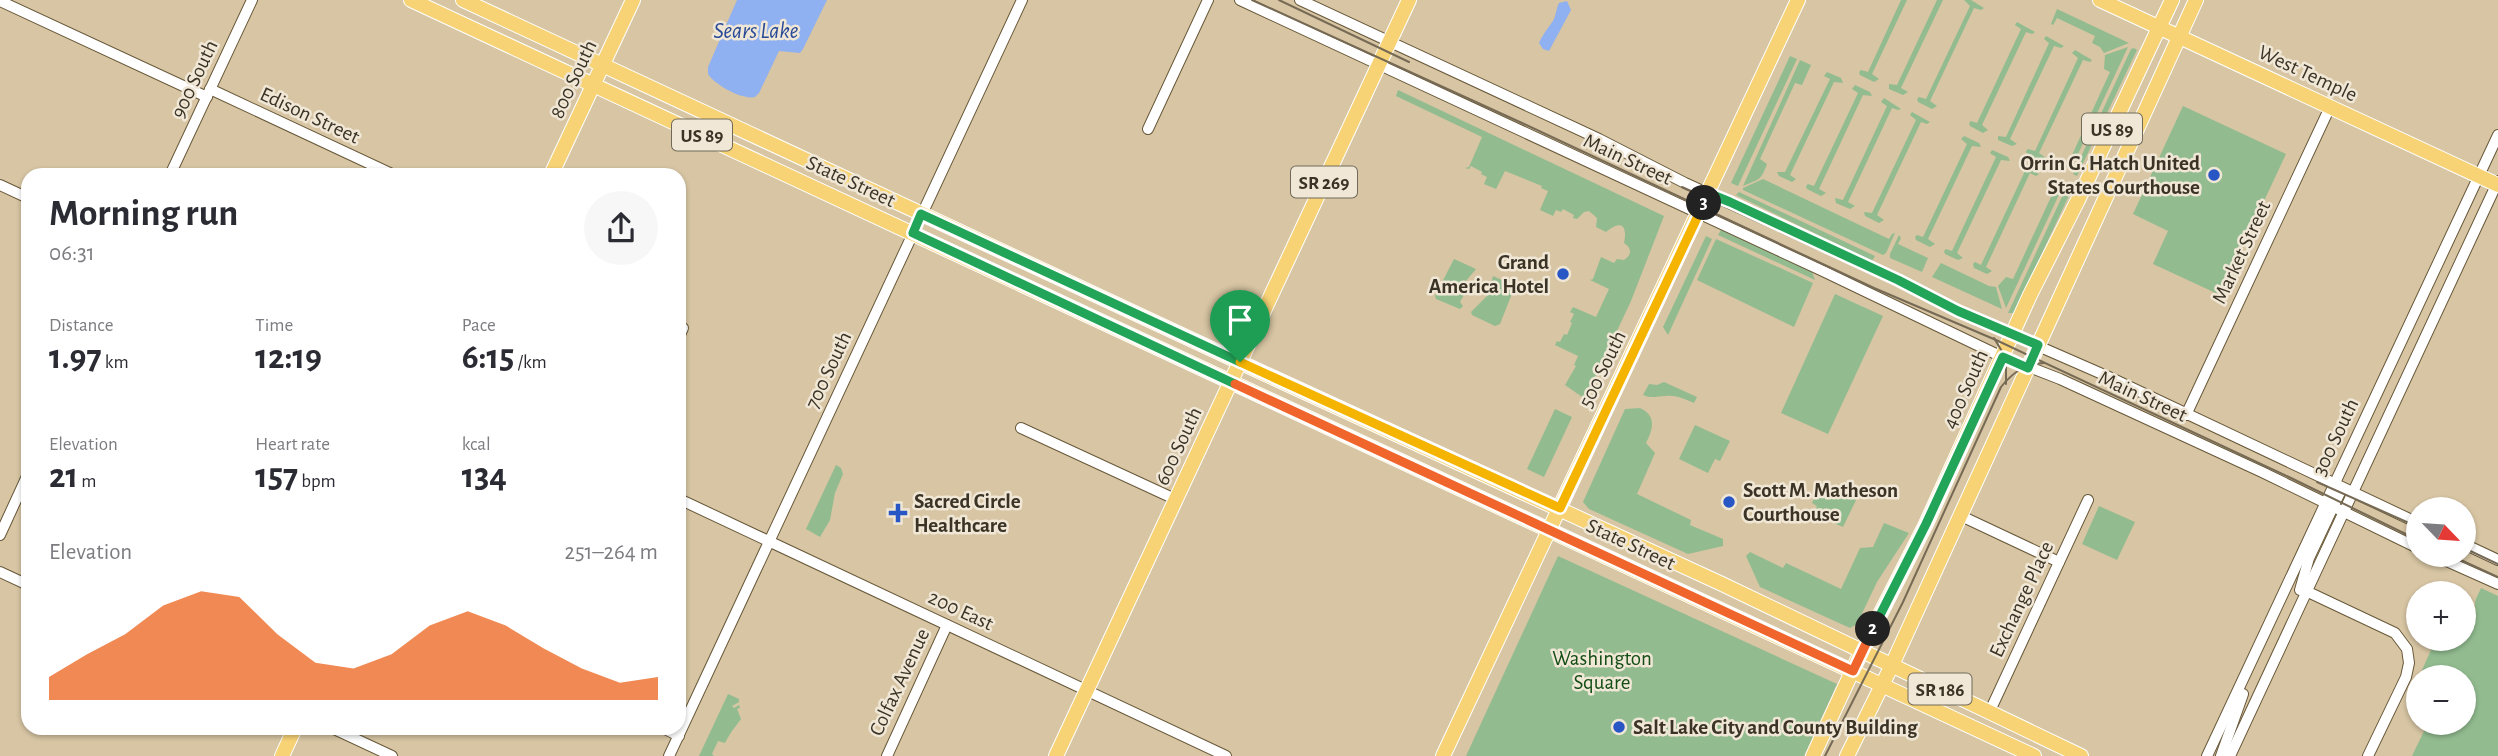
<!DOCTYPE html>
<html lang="en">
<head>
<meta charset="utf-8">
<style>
	:root { --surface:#fff; --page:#f7f7f7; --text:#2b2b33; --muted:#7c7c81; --accent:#ea580c }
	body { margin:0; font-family:"Alegreya Sans",sans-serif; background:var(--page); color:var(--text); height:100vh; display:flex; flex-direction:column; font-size:26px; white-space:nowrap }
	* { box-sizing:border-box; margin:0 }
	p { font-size:23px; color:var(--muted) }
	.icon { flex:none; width:38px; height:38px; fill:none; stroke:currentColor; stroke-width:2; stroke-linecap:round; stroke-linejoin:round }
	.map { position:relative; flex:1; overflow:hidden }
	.side { position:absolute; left:21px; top:168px; width:665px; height:567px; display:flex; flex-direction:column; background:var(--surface); border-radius:21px; box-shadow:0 2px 5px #0004 }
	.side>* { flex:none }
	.needle { width:46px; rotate:115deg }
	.tools { position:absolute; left:2406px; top:497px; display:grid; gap:14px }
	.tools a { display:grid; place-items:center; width:70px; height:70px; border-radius:50%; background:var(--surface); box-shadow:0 2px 5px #0004; font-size:35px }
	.pin { position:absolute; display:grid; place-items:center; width:60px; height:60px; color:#fff; margin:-72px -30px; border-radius:50% 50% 50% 0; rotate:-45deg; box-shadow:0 0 7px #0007 }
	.pin .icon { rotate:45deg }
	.km { position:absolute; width:35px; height:35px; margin:-18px; border-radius:50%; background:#222; color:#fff; font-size:19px; line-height:35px; text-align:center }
	.round { display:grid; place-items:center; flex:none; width:74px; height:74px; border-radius:37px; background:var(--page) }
	.head { display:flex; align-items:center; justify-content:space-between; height:119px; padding:0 28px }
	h1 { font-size:38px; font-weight:700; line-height:52px }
	.stats { display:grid; grid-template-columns:repeat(3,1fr); gap:10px; height:119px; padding:7px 28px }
	.stats div { display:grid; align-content:center }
	.stats b { font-size:35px; font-weight:700 }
	.stats small { font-size:19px; font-weight:400 }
	.stats p { font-size:19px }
	.chart { height:196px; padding:14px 28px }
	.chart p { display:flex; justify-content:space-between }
	.chart svg { width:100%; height:126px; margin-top:7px; fill:var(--accent); opacity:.7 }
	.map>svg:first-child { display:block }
</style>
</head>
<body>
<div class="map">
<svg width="2498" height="756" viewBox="0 0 2498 756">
	<rect width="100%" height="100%" fill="#d7c5a3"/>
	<!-- green -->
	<g fill="#92bc90">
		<polygon points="1901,0 1907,0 1872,74 1879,79 1874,82 1860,75 1859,72 1861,70 1868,72"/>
		<polygon points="1937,0 1943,0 1901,88 1908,92 1903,95 1889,89 1889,84 1897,85"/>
		<polygon points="1964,0 1971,0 1984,8 1981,10 1974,8 1930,101 1937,106 1932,109 1918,102 1917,99 1919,97 1926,99 1970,6"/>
		<polygon points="2057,9 2129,43 2104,53 2100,47 2092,43 2095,36 2057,18 2053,25 2051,24"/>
		<polygon points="2017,22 2035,32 2032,34 2026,32 1982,125 1988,130 1983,133 1970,126 1969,123 1971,121 1977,123 2021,29 2015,25"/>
		<polygon points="2046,36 2064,46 2061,48 2054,46 2010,139 2017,144 2012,146 1998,140 1998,136 2006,137 2049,43 2044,39"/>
		<polygon points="2128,47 2071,169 2062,165 2067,166 2110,72 2104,69 2105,55"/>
		<polygon points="2134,48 2137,50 2077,176 2073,174 2131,49"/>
		<polygon points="2075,50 2092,60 2090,62 2083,60 2039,153 2046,158 2041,161 2027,154 2026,151 2028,149 2035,151 2078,58 2072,53"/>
		<polygon points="1790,56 1797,59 1738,186 1731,183"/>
		<path d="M1800 60 1811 65 1802 85 1795 83 1760 159 1767 164C1761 180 1760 179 1743 186Z"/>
		<polygon points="1827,72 1841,78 1843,83 1834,82 1790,175 1796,179 1792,182 1779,176 1777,172 1785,172 1830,79 1824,76"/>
		<polygon points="1855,85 1870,92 1872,96 1863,95 1819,189 1826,193 1821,196 1807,189 1806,186 1808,184 1814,186 1858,93 1852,89"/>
		<path d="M1398 90 1664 216 1631 301 1585 399 1565 385 1576 366 1574 365 1578 356 1555 345 1557 341 1560 342 1564 334 1567 335 1572 323 1570 322 1574 314 1570 312 1573 307 1596 317 1609 289 1590 280 1593 279 1601 257 1614 263 1617 259 1624 260C1632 255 1632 248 1624 243 1628 224 1620 220 1606 232L1596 227 1597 218 1589 211 1584 212 1577 219 1573 218 1574 215 1563 209 1561 212 1556 210 1553 216 1540 210 1548 191 1541 188 1542 186 1505 171 1496 189 1484 184 1487 177 1481 174 1482 172 1471 166 1469 169 1465 168 1469 167 1482 137 1396 96Z"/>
		<polygon points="1884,98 1901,109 1898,110 1892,108 1848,202 1855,206 1850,209 1836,203 1835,198 1843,200 1887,106 1881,102"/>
		<polygon points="2183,106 2286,154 2220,295 2153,264 2168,231 2133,214"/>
		<polygon points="1912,112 1930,122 1927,124 1921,122 1877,215 1884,220 1879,223 1865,216 1864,212 1872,213 1916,120 1910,115"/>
		<polygon points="1964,136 1979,143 1981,147 1972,146 1928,239 1935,244 1930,247 1916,240 1915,237 1917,235 1923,237 1967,144 1961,139"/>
		<polygon points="1992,150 2008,157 2010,161 2001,160 1957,253 1963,258 1958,260 1945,254 1944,251 1946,249 1952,251 1996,157 1990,153"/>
		<polygon points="2022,164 2039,174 2036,176 2030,173 1986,267 1992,271 1987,274 1974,268 1973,264 1975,262 1981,265 2025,171 2019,167"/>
		<polygon points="1763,179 1889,239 1892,234 1895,233 1886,253 1883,255 1743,190 1743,188"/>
		<polygon points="2054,179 2064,184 2006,308 1998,286 2006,277 2013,279 2056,186 2050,182"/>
		<polygon points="2067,186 2072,189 2014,313 2008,313"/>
		<polygon points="1739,192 1875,256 1872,261 1736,195"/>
		<polygon points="1721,230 1812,272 1815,280 1718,235"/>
		<polygon points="1899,235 1901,238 1898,244 1928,258 1922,272 1890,258 1890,254"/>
		<polygon points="1706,236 1712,239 1668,335 1663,327"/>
		<polygon points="1716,239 1813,283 1794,327 1697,280"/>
		<polygon points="1454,259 1476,269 1466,281 1465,293 1460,302 1463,306 1460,309 1436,299 1435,296"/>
		<polygon points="1941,263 1989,286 1996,287 2002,309 1932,277"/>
		<polygon points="1493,276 1515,286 1500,324 1495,326 1472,315 1471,312 1488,295"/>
		<polygon points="1835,294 1883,316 1828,434 1781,413"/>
		<path d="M1664 382 1697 397 1694 403C1684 399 1676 395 1666 396 1656 396 1653 399 1643 395L1649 384 1657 385Z"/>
		<path d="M1640 408C1657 416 1653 429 1646 443L1655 453 1637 494 1691 520 1690 525 1723 539V546L1688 554 1589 509 1583 502 1625 409Z"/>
		<polygon points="1555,409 1572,417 1544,477 1527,469"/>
		<polygon points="1695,425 1730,441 1720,461 1715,459 1708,473 1679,459"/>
		<polygon points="836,465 841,468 843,474 835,493 830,520 820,537 806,529"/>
		<polygon points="1822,482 1857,498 1843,527 1814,514 1817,506 1812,503"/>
		<polygon points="2099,506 2135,522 2117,560 2082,544"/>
		<polygon points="1884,523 1909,533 1877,582 1857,624 1850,628 1760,587 1746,556 1750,552 1783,568 1786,563 1841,589 1860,548 1873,547"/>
		<polygon points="1558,556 1837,684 1804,756 1466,756"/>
		<path d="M2481 588 2498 596V756H2412L2425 729 2417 724 2418 720V723H2464V677H2419L2434 643 2447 642 2454 645 2457 639H2464V635C2477 623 2476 620 2475 604 2475 599 2479 593 2481 588Z"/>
		<path d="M728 694 739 699V702L732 706 734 708 739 705 740 708 737 709 741 719C735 727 730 733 725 743L718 741 712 754 714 756H699Z"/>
	</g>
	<!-- water -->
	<g fill="#8fb0f1">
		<path d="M737 0H827L803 49 800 53 779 51 759 93 755 97C742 100 715 85 708 74V67Z"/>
		<path d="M1567 1 1571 10 1549 51 1543 49 1539 43C1543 34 1548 28 1553 21 1556 16 1556 9 1559 3Z"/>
	</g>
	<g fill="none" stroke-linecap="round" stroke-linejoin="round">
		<defs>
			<g id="minor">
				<polyline points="1240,0 1825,272 1998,355 2060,379 2262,472 2418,548"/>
				<polyline points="1300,0 1599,139 1685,183 1898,280 1958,311 2109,377 2418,523"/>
				<polyline points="0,1 207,97"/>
				<polyline points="210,89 394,175"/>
				<polyline points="1148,129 1208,0"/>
				<polyline points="170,175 252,0"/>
				<polyline points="0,185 28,198"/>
				<polyline points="679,337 683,328"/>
				<polyline points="2186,415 2330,107"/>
				<polyline points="1021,428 1177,500"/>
				<polyline points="679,499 1226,756"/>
				<polyline points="1959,515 2059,562"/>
				<polyline points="0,535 28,474"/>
				<polyline points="2464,544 2498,560"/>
				<polyline points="2433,555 2498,584"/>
				<polyline points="0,572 28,585"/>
				<polyline points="2300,590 2309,558 2342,488"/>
				<polyline points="2306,591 2395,633 2407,649 2409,663 2406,677 2368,756"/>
				<polyline points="1989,713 2088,500"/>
				<polyline points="332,728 392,756"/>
				<polyline points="663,728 679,736"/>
				<polyline points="669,756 1022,0"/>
				<polyline points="887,756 947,625"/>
				<polyline points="2207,756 2498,135"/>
				<polyline points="2221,756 2243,694"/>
				<polyline points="2230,756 2498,181"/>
			</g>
			<g id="major">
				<polyline points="411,0 2034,756"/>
				<polyline points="463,0 1261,372 1722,584 2081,756"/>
				<polyline points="2100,0 2498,185"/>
				<polyline points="551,175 633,0"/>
				<polyline points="282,756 295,728"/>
				<polyline points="1056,756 1409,0"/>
				<polyline points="1443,756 1798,0"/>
				<polyline points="1813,756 1862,650 1926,524 2030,295 2078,200 2172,0"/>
				<polyline points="1847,756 1892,665 2196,0"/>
			</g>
		</defs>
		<!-- minor casing -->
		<use href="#minor" stroke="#685839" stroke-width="12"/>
		<!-- major casing -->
		<use href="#major" stroke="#fff" stroke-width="16"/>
		<!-- minor -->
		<use href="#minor" stroke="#fff" stroke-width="10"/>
		<!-- major -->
		<use href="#major" stroke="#f7d376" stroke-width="14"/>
		<!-- tram -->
		<g stroke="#766a55" stroke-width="2">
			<polyline points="1252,0 1522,123 1874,288 1996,340 2291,478 2418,540"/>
			<polyline points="1279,0 1409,62"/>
			<polyline points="1682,187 1880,276 1924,298"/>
			<polyline points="1994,338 2006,358 2006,384"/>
			<polyline points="2317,482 2418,527"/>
			<polyline points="2464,548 2498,564"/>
			<polyline points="2450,555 2498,577"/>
			<path d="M1825 756 1903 602 2001 387C2013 372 2025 364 2044 363"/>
		</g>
	</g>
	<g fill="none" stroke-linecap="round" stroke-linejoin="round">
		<defs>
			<polyline id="split-1" points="1235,384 913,233 921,214 1240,362"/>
			<polyline id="split-2" points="1235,384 1853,671 1873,629"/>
			<polyline id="split-3" points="1704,203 1708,193 1730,202 1898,280 1958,311 2038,345 2028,368 2003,357 1926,524 1873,629"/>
			<polyline id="split-4" points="1240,362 1560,508 1704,203"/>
		</defs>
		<!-- split-1 casing -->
		<use href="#split-1" stroke="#fff" stroke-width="14"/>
		<!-- split-2 casing -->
		<use href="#split-2" stroke="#fff" stroke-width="14"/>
		<!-- split-3 casing -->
		<use href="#split-3" stroke="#fff" stroke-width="14"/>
		<!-- split-4 casing -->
		<use href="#split-4" stroke="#fff" stroke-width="14"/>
		<!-- split-1 -->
		<use href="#split-1" stroke="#22a559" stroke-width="9"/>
		<!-- split-2 -->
		<use href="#split-2" stroke="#f0652b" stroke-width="9"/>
		<!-- split-3 -->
		<use href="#split-3" stroke="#22a559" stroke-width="9"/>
		<!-- split-4 -->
		<use href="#split-4" stroke="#f5b400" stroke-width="9"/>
	</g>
	<!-- markers -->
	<g fill="#2856c4" stroke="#f0e7d6" stroke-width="2.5">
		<circle cx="2214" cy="175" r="7"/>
		<circle cx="1563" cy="274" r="7"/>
		<circle cx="1729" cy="502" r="7"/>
		<path d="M894.5 502.5h7v7h7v7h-7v7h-7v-7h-7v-7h7z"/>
		<circle cx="1619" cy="727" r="7"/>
	</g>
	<g text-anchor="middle" stroke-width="5" stroke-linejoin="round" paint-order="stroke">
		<!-- shield labels -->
		<g fill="#f0e7d6" stroke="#716a5b" stroke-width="2">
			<rect x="2082" y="113.5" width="60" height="31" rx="5"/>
			<rect x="672" y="119.5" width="60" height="31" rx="5"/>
			<rect x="1291" y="166.5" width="66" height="31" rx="5"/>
			<rect x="1908.5" y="673.5" width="63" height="31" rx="5"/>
		</g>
		<g font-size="19" font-weight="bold" fill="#3b3426">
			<text x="2112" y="136">US 89</text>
			<text x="702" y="142">US 89</text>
			<text x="1324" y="189">SR 269</text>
			<text x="1940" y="696">SR 186</text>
		</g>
		<!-- street labels -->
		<g font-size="21" fill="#3b3426" stroke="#f0e7d6">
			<text transform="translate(2308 73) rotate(25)" y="7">West Temple</text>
			<text transform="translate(194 79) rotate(-65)" y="7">900 South</text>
			<text transform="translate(573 79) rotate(-65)" y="7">800 South</text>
			<text transform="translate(310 115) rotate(25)" y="7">Edison Street</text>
			<text transform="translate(1628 159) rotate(25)" y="7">Main Street</text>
			<text transform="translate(851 181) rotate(25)" y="7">State Street</text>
			<text transform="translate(2241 252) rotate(-65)" y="7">Market Street</text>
			<text transform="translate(1602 369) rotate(-64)" y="7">500 South</text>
			<text transform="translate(828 370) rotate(-65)" y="7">700 South</text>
			<text transform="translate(1965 389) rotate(-66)" y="7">400 South</text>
			<text transform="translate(2143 396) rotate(25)" y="7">Main Street</text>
			<text transform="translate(2335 437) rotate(-65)" y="7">300 South</text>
			<text transform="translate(1178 446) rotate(-65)" y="7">600 South</text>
			<text transform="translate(1631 544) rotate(25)" y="7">State Street</text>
			<text transform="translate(2021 599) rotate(-65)" y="7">Exchange Place</text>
			<text transform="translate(961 610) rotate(25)" y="7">200 East</text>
			<text transform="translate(899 682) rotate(-65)" y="7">Colfax Avenue</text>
		</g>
		<!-- poi labels -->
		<g font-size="21" font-weight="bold" fill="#3b3426" stroke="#f0e7d6" text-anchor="start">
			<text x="2200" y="170" text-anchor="end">Orrin G. Hatch United<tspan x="2200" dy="24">States Courthouse</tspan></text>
			<text x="1549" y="269" text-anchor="end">Grand<tspan x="1549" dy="24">America Hotel</tspan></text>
			<text x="1743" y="497">Scott M. Matheson<tspan x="1743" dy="24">Courthouse</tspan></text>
			<text x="914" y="508">Sacred Circle<tspan x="914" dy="24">Healthcare</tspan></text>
			<text x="1633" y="734">Salt Lake City and County Building</text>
		</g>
		<!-- park labels -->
		<g font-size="21" fill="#134e16" stroke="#f0e7d6">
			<text x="1602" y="665">Washington<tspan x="1602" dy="24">Square</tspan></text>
		</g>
		<!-- water labels -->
		<g font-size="23" font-style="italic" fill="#294b97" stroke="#f0e7d6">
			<text x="756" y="38">Sears Lake</text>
		</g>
	</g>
</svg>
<div class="tools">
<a><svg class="needle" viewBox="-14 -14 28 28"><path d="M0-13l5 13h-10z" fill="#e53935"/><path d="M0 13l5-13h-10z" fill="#7c7c81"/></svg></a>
<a>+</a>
<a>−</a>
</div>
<div class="pin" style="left:1240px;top:362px;background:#1e9e55"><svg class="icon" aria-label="arrive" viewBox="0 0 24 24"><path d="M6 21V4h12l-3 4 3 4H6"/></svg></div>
<b class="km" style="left:1873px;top:629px">2</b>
<b class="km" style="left:1704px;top:203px">3</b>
<section class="side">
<div class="head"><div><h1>Morning run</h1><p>06:31</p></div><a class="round"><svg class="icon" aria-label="share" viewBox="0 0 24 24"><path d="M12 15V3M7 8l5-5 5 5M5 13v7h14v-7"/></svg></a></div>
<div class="stats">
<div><p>Distance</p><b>1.97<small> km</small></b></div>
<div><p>Time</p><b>12:19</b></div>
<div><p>Pace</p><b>6:15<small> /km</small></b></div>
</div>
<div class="stats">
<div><p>Elevation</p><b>21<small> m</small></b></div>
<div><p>Heart rate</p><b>157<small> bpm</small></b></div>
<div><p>kcal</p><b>134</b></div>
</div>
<div class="chart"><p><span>Elevation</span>251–264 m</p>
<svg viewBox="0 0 160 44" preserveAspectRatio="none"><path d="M0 44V36L10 28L20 21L30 11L40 6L50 8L60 21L70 31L80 33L90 28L100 18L110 13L120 18L130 26L140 33L150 38L160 36V44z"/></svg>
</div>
</section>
</div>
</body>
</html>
